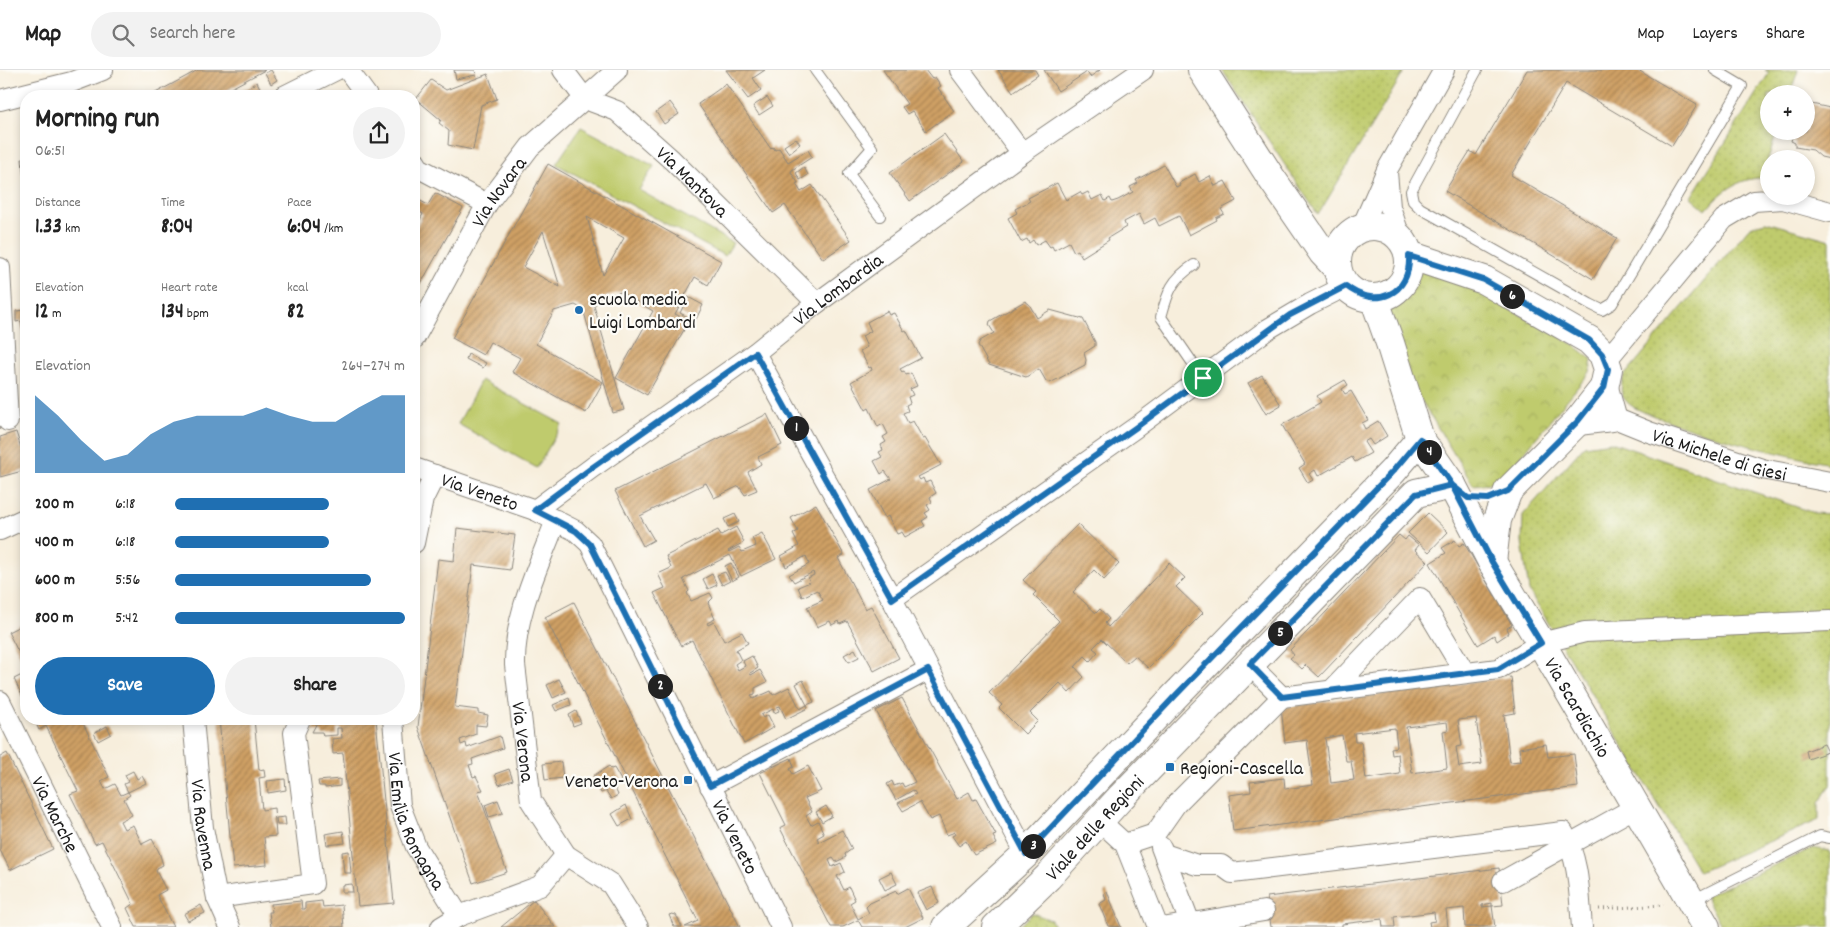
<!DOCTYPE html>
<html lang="en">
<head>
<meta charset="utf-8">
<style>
	:root { --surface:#fff; --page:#f2f2f2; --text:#222; --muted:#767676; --line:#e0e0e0; --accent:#1f6fb2 }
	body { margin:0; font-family:Dekko,sans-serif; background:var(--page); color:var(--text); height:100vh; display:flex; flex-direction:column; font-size:19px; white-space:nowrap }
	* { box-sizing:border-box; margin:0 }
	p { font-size:16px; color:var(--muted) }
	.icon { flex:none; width:28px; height:28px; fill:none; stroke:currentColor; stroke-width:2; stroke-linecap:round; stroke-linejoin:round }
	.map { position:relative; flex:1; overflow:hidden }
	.sheet { position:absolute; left:20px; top:20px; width:400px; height:635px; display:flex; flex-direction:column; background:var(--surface); border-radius:20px; box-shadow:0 2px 8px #0003 }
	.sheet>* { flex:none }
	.controls { position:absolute; left:1760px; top:15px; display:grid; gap:10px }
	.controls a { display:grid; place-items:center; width:55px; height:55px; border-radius:50%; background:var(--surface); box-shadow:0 2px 8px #0003; font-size:25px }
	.pin { position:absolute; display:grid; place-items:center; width:42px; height:42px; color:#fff; margin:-21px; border:2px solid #fff; border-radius:50%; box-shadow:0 1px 5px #0007 }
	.km { position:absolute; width:25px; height:25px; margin:-12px; border-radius:50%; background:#222; color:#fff; font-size:14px; line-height:25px; text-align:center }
	.round { display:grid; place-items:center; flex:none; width:52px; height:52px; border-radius:26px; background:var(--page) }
	.summary { display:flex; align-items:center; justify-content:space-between; height:85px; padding:0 15px }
	h1 { font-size:28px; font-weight:700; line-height:38px }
	.stats { display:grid; grid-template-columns:repeat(3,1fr); gap:8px; height:85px; padding:5px 15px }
	.stats div { display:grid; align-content:center }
	.stats b { font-size:21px; font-weight:700 }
	.stats small { font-size:14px; font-weight:400 }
	.stats p { font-size:14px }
	.chart { height:140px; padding:10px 15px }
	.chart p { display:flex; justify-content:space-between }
	.chart svg { width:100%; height:90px; margin-top:5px; fill:var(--accent); opacity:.7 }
	.button { display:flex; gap:10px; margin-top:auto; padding:10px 15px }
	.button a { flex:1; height:58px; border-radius:30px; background:var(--accent); color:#fff; font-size:20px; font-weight:700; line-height:58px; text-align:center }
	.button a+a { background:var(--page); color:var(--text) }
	ul { padding:0 15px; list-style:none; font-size:16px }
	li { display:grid; grid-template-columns:80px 60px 1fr; align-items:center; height:38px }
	li i { height:12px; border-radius:6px; background:var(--accent) }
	header { display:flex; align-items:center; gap:30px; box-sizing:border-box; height:70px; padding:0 25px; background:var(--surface); border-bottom:1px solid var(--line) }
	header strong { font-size:24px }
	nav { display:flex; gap:28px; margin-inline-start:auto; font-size:18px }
	.search { width:350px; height:45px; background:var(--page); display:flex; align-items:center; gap:12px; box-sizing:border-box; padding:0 18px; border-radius:28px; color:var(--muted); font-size:19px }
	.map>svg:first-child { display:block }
</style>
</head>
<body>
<header>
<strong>Map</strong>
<div class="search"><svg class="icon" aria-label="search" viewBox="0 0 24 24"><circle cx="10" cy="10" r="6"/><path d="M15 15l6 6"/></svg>Search here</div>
<nav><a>Map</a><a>Layers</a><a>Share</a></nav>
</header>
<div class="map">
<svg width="1830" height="857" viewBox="0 0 1830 857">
	<defs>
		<pattern id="grass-dots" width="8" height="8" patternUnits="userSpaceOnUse" patternTransform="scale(1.25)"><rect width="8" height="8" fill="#bfcb6d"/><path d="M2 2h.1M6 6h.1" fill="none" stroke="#a4ae5e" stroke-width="1.8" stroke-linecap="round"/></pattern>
		<pattern id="park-crowns" width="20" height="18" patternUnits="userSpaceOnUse" patternTransform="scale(1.25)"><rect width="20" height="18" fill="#bfcb6d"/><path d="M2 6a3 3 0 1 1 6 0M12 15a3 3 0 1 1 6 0" fill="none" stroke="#a4ae5e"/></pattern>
		<pattern id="building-hatch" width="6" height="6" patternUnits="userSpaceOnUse" patternTransform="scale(1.25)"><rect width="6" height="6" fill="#cfa065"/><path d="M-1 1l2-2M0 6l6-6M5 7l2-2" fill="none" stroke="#a78252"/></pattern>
	</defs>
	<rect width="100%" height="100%" fill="#fdfcf7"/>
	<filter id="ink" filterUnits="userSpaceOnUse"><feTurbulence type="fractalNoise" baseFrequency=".02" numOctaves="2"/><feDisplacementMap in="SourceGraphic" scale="10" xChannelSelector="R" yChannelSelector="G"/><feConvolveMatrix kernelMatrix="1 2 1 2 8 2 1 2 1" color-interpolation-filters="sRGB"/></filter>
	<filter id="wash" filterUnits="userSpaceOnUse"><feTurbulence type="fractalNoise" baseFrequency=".0096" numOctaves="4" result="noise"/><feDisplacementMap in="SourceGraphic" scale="20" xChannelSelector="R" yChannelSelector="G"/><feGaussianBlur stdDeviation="1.12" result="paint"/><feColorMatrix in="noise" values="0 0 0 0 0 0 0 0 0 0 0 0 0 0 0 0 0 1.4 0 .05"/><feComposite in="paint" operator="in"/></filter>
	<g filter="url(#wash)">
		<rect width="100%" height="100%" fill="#f7eedc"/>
		<!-- grass -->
		<g fill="url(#grass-dots)" stroke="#6e7444">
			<polygon points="1222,0 1405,0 1318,145"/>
			<path d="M1765 0H1798L1790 24H1769V61H1777L1762 108C1738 108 1720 123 1706 140L1691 127 1769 3Z"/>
			<path d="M1766 152 1830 170V394C1772 383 1715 368 1660 348 1650 344 1634 340 1626 331 1619 324 1621 315 1624 306L1749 158 1757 154Z"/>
			<polygon points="1611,372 1814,443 1830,444 1830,715 1819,733 1819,750 1699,802 1529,521 1522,472 1523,445 1584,376"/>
			<polygon points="1813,778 1830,781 1830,857 1722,857 1705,826"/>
			<polygon points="1032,843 1051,850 1054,857 1018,857"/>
		</g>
		<!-- park -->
		<path fill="url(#park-crowns)" stroke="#6e7444" d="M1418 198 1471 217 1574 275 1592 289 1590 302 1500 412 1473 415 1410 312 1385 236C1405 226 1416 222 1418 198Z"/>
		<!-- pitch -->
		<g fill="#bfcb6d" stroke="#6e7444">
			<polygon points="581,57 654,96 639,120 733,173 725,186 556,94"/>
			<polygon points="481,310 562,354 537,398 458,354"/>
		</g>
		<g id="blocks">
			<!-- building -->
			<g fill="url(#building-hatch)" fill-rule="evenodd">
				<polygon points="198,0 265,0 216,26 150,26"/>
				<polygon points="271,0 277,10 271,14 265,3"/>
				<polygon points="454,0 475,0 476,5 456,9"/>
				<polygon points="726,0 765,0 753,8 761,20 748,29"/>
				<polygon points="883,0 925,0 932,9 935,7 941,16 938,18 954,41 926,61 912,41 907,44 902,37 907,34"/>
				<polygon points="998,0 1035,0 1038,5 1013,22"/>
				<polygon points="1044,0 1100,0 1090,7 1087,2 1058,21"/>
				<polygon points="1527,0 1638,0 1697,35 1672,76 1566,13 1511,105 1617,168 1593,209 1445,121 1470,81 1476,85"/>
				<polygon points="488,4 497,29 481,35 473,80 448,75 449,61 439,53 441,50 416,29 431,10 446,20"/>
				<polygon points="257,12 261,20 247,26 244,20"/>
				<polygon points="726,14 771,79 773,77 775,80 779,78 788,92 808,80 812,87 792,100 791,102 798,113 796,114 801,122 812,115 851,170 823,189 785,135 773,143 698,34"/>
				<polygon points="767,27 773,36 759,45 753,36"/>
				<polygon points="670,32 679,44 664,54 656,42"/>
				<polygon points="1807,33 1830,38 1830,89 1821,87 1813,80 1795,77 1795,73 1791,71 1794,61 1806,61"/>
				<polygon points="944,64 964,92 910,131 890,103"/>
				<polygon points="796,68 800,74 789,83 784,76"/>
				<polygon points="22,89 26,89 26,122 25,122"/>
				<path d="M548 94 721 191 708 215 695 207 675 244 689 251 647 325 616 308 653 241 621 222 600 228 594 236 624 340 613 343 583 239 575 235 554 241 536 274 603 312 586 343 512 302 520 288 490 272 483 285 452 268ZM587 147 624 168 603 205ZM543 161 560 217 523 197Z"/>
				<polygon points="1164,95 1176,117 1180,115 1179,113 1195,104 1199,112 1210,106 1215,116 1225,111 1236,131 1221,139 1224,144 1216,148 1217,150 1189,165 1179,146 1159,156 1155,148 1144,154 1139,144 1124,152 1126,157 1108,168 1109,170 1082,187 1078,180 1074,182 1069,172 1054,180 1052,176 1050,177 1045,170 1036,175 1033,170 1029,173 1027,169 1021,172 1008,148 1017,143 1015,139 1030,131 1028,128 1057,113 1066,130 1080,122 1082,125 1088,122 1092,130 1102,125 1105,131 1110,128 1112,132 1118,130 1133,122 1130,117 1138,113 1136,110"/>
				<polygon points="804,97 808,105 800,110 796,103"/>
				<polygon points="435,123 463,138 414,226 414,161 423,144 414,138 414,135 417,129 428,135"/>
				<polygon points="688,227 703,235 695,251 680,243"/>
				<polygon points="1025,231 1029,234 1037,248 1050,240 1083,249 1095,272 1095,276 1084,283 1086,290 1085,295 1050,313 1046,311 1039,299 1026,307 989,295 978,275 980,271 994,263 989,255 990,251"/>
				<polygon points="26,240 26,273 25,273 21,251 16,252 16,241"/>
				<polygon points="887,241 889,245 894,243 904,261 906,260 921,288 900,299 902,302 904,301 906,305 911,303 917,316 910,319 913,325 908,327 910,333 906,335 908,341 903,343 908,353 913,351 923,369 925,368 941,395 918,407 920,410 923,408 925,413 930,411 936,423 930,427 932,432 927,435 930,440 925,443 928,447 922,451 925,456 905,467 902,462 897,464 888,446 885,448 870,420 891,409 885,401 881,404 874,391 882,387 879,382 883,380 881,375 886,372 883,367 888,364 883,354 878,357 869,338 866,340 851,312 872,300 871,297 869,298 860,281 867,277 862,266 871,261 867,252"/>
				<polygon points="468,284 486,293 483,298 466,289"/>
				<polygon points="1262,305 1281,335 1266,344 1248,313"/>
				<polygon points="1345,310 1348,315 1342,319 1345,324 1351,321 1368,350 1362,353 1365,359 1378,351 1387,366 1373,375 1369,369 1364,372 1371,383 1355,392 1352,387 1318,406 1315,400 1309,404 1313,410 1308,413 1299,398 1305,394 1282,355 1321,332 1317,326"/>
				<polygon points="767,344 782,375 758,387 761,394 748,402 757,420 745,425 739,416 714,428 706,413 640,446 654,470 643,476 615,421"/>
				<polygon points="16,362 21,378 26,377 26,400 0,407 0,367"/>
				<polygon points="816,434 844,485 838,488 865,539 871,536 899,588 874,601 847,551 840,554 839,551 832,555 830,551 817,557 807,537 823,530 817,520 802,527 798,517 810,512 808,508 814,505 813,502 794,512 789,505 809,494 806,486 786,497 781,486 799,476 793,464 798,461 791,448"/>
				<polygon points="1428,443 1448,462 1429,482 1408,463"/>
				<polygon points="735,444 739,452 728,457 724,449"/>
				<polygon points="1078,454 1119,494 1104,510 1094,500 1073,522 1096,543 1100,539 1109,549 1105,553 1108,557 1169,493 1185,508 1176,517 1203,543 1148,598 1135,586 1127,593 1102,569 1093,578 1098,582 1090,591 1085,586 1075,597 1084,607 1069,623 1060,613 1030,643 1038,651 1025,664 999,638 1002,635 989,623 1059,551 1033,525 1036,522 1023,510"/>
				<polygon points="736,457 744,472 728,481 729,482 739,477 742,482 756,476 752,468 762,463 776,489 741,506 730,485 683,509 689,521 687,523 691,531 710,523 713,528 708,533 715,549 707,553 708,555 714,552 724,571 742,562 748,573 736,580 741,590 735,594 738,600 745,596 743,591 752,586 758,598 750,603 751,605 760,600 767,612 755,618 755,624 751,625 753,629 771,621 773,625 789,617 800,639 807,635 808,638 786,649 780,636 777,637 779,641 774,643 773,639 761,645 763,648 768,645 774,657 744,674 692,570 681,576 654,523 665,518 658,504 671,498 666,486 718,460 721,465"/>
				<polygon points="457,458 515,465 510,500 473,495 455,637 478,640 478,643 488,645 486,656 476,655 476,664 460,670 461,675 466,673 467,678 500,666 503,678 472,689 473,694 469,695 473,707 476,706 483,720 478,721 507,802 473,813 418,657 438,489 454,491"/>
				<polygon points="1399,465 1405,470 1408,466 1419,475 1415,480 1428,492 1319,607 1306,595 1302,599 1290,588 1294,585 1290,580"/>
				<polygon points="1455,470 1459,476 1464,473 1512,555 1507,558 1509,563 1497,571 1494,565 1478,575 1430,493 1446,483 1442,478"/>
				<polygon points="731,493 739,507 732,511 725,496"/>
				<polygon points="725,502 730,511 722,515 717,505"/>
				<polygon points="712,504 717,515 708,519 703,509"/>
				<polygon points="574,532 740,857 685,857 698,851 545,547"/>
				<polygon points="26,553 26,592 24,593 8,562"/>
				<polygon points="855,579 859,587 849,592 844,585"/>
				<polygon points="26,603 26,634 14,609"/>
				<path d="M1511 607 1515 643 1504 645 1510 692 1521 691 1519 678 1546 674 1548 687 1574 684 1578 717 1233 761 1229 725 1251 722 1250 712 1284 708 1285 719 1313 715 1307 670 1285 673 1281 637ZM1476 648 1482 694 1459 697 1456 677 1462 676 1458 650ZM1447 652 1448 660 1443 661 1447 698 1412 703 1406 657ZM1395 658 1397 677 1391 678 1392 685 1398 684 1400 704 1366 709 1361 672H1355L1354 663ZM1342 665 1346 691H1351L1354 710 1331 713 1325 668Z"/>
				<polygon points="559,609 566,622 553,628 547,615"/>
				<polygon points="803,610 814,632 807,635 796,614"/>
				<polygon points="569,628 571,635 556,641 553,635"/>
				<polygon points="902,628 957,729 969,722 973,730 976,729 996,765 993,766 997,774 974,785 966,771 959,776 952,766 956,764 955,762 947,765 939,746 930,750 920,732 903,741 898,733 916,724 913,720 896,730 887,714 892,711 894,716 902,713 904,717 915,712 876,641"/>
				<polygon points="576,641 581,653 573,656 569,645"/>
				<polygon points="34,649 81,649 109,707 101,711 105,719 115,714 121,725 128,722 124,714 128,712 125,705 133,701 137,709 142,706 146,713 128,722 130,725 124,729 132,745 120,751 124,759 133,755 142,774 152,769 159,782 163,795 157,798 156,801 166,820 157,825 173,857 136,857 127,838 133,834 102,771 95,774 70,724 78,721 46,656 39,660"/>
				<polygon points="219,649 254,649 259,700 264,699 265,707 259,708 262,740 274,738 276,766 264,767 267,795 233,798"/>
				<polygon points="319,649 337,649 338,653 341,653 340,649 376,649 394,833 358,836 343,683 333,684 332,669 342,668 341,658 337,658 337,665 323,666 322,662 312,662"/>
				<polygon points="107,656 111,664 98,671 94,663"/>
				<polygon points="1824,674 1828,682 1808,689 1806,681"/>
				<polygon points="7,683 53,779 10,800 0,780 0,687"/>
				<polygon points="791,688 794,697 790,699 793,704 808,696 821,721 805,728 812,742 806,746 811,755 818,751 824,764 817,768 819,772 842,760 852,779 845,784 846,787 836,792 833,788 829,790 832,797 841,793 845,802 837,806 844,820 849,817 855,830 850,833 858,849 869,843 866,837 870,833 896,821 897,824 908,818 923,848 905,857 862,857 858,850 843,857 831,857 780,758 786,755 760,703"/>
				<polygon points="561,692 563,708 545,710 543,694"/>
				<polygon points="609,696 611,699 614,698 622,712 614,716 618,725 611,729 606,721 601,723 593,706"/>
				<polygon points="509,699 513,710 499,715 495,704"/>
				<polygon points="285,709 286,720 268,723 267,711"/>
				<polygon points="340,709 340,716 325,718 325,716 319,716 318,711"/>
				<polygon points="498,730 503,743 489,747 485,735"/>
				<polygon points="626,735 632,749 619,756 612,744"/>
				<polygon points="826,736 832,746 822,752 816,742"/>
				<polygon points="285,747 286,755 277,755 276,748"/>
				<polygon points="343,761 345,773 327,775 325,764"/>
				<polygon points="349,781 351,803 344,803 342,782"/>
				<polygon points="1499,798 1503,835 1492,836 1492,833 1482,835 1482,837 1492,836 1495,857 1465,857 1464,838 1446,840 1448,857 1430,857 1429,852 1435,851 1434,842 1394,847 1395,857 1383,857 1382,849 1342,854 1342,857 1271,857 1267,827"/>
				<polygon points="891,802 897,814 885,820 879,808"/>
				<polygon points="352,814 353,822 342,822 342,815"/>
				<polygon points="932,817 939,833 926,840 917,823"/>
				<polygon points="1107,821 1110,829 1121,857 1108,856 1099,834 1106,830 1104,823"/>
				<polygon points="534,830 555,857 501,857"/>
				<polygon points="301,831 302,839 305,839 305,833 322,831 323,837 342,835 344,857 271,857 269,842 272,842 271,834"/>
				<polygon points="201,835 205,843 188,851 184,844"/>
				<polygon points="672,844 676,845 682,857 674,857 669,845"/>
			</g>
		</g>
	</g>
	<g filter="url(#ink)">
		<use href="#blocks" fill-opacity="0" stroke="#8a857c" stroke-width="1"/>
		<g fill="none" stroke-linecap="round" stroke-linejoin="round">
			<defs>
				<g id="lane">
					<polyline points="815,0 872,78 849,104 880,146"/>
					<polyline points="1477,0 1411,121 1413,131 1420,138 1590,234 1602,240 1612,234 1742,16 1715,0"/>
					<path d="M1194 195C1171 210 1168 222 1161 247L1203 308"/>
					<polyline points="1691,831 1820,766 1830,768"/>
				</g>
				<g id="street">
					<polyline points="348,0 367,26"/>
					<path id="s1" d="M563 0 585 29 617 41 672 90 817 233"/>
					<polyline points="960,0 1022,83"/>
					<polyline points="284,26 336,0"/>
					<polyline points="0,30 72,12 103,0"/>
					<polyline points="414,90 419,98 487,134"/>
					<polyline points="1387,102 1390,137 1400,167"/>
					<polyline points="1362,157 1387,100 1444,0"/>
					<polyline points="0,198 8,351"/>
					<path id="s2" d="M414 269 487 134 530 77 617 0"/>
					<polyline points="755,283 892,529 1026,784"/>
					<polyline points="1605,292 1724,149 1754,131 1783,129 1830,142"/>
					<path id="s3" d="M1612 347 1649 362 1762 399 1830 412"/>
					<path id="s4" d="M414 398 535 440 576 461 590 474 781 857"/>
					<path id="s5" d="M535 440 593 397 755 283 817 233 1022 83 1143 0"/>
					<path id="s6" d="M556 450C539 496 514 544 515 595L531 731 566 785 611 814 638 857"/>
					<polyline points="0,460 26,448"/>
					<polyline points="414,473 423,429 435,405"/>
					<polyline points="892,529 1135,358 1268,259 1310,234 1346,216"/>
					<polyline points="1250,595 1282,627 1498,599 1541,573 1585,562 1830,551"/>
					<polyline points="1333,619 1420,528 1465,603"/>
					<path id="s7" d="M0 631 112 857"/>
					<path id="s8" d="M193 649 203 758 217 828 230 857"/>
					<path id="s9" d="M393 649 400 736 416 777 459 846"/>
					<polyline points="710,716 928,600"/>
					<polyline points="1100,751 1125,774 1158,857"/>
					<polyline points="1125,774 1155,764 1176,734 1282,627"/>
					<polyline points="1161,777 1190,853"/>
					<path d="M1164 784 1197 795H1221L1232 803 1563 762C1580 791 1579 825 1582 857"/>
					<polyline points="1503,811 1636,737"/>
					<polyline points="217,828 313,814 294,663 300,649"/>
					<polyline points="441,857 459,846 540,816 566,785"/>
					<polyline points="1168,857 1264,841"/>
				</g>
				<g id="secondary">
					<polyline points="1202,0 1272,109 1323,183 1337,198"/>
					<circle cx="1373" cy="192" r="36"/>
					<polyline points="1409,185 1484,210 1589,270 1603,284 1608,299 1604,318 1578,351 1508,421 1497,450 1492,492"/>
					<path id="s10" d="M1374 228 1390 273 1420 369 1452 415 1492 492 1541 573 1706 857"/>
					<polyline points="1578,351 1612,347 1604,318"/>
					<polyline points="946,857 1026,784 1175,626 1393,401 1420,369"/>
					<path id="s11" d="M996 857 1048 807 1121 727 1416 423 1452 415"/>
				</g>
			</defs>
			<!-- lane casing -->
			<use href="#lane" stroke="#8a857c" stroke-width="12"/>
			<!-- street casing -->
			<use href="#street" stroke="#8a857c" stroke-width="22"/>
			<!-- secondary casing -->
			<use href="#secondary" stroke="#8a857c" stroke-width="30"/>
			<!-- path -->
			<polyline stroke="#8a857c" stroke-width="3" stroke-dasharray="1 4" stroke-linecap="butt" points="1599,839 1664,835"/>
			<!-- lane -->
			<use href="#lane" stroke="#fff" stroke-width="10"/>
			<!-- street -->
			<use href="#street" stroke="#fff" stroke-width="20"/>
			<!-- secondary -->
			<use href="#secondary" stroke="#fff" stroke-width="28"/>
		</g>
	</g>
	<g fill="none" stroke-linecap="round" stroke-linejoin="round" filter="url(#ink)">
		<defs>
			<path id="route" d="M1203 308 1135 358 892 529 755 283 593 397 535 440 576 461 590 474 710 716 928 600 1026 784 1175 626 1393 401 1420 369 1452 415 1492 492 1541 573 1498 599 1282 627 1250 594 1416 424 1452 415 1468 428 1488 429 1508 421 1578 351 1604 318 1608 299 1602 284 1589 270 1484 210 1409 186C1411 224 1376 240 1346 216L1290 245 1203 308"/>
		</defs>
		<!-- route casing -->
		<use href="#route" stroke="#fff" stroke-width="10"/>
		<!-- route -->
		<use href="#route" stroke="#1f6fb2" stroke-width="6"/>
	</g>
	<!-- markers -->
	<g fill="#1f6fb2" stroke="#fdfcf7" stroke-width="2">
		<circle cx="579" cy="240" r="5"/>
		<rect x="1165" y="692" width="10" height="10" rx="2.5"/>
		<rect x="683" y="705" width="10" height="10" rx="2.5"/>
	</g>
	<g text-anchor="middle" stroke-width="4.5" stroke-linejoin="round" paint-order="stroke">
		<!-- street labels -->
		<g font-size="20" fill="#1c1c1c" stroke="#fdfcf7">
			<text dy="7" stroke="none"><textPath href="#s1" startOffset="174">Via Mantova</textPath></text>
			<text dy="7" stroke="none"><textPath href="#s2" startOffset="170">Via Novara</textPath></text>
			<text dy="7" stroke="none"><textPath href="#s5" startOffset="375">Via Lombardia</textPath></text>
			<text dy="7" stroke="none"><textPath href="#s3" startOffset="114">Via Michele di Giesi</textPath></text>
			<text dy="7" stroke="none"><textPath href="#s4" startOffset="70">Via Veneto</textPath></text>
			<text dy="7" stroke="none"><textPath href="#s10" startOffset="460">Via Scardicchio</textPath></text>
			<text dy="7" stroke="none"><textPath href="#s6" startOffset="229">Via Verona</textPath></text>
			<text dy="7" stroke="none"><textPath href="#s7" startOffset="126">Via Marche</textPath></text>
			<text dy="7" stroke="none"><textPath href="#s9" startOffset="106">Via Emilia Romagna</textPath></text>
			<text dy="7" stroke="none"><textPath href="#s8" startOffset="106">Via Ravenna</textPath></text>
			<text dy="7" stroke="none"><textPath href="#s11" startOffset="140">Viale delle Regioni</textPath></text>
			<text dy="7" stroke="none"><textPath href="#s4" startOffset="520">Via Veneto</textPath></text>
		</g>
		<!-- poi labels -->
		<g font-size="20" fill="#1c1c1c" stroke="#fdfcf7" text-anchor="start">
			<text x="589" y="235">scuola media<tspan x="589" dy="23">Luigi Lombardi</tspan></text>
			<text x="1180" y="704">Regioni-Cascella</text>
			<text x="678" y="717" text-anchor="end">Veneto-Verona</text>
		</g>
	</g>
</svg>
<div class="controls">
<a>+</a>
<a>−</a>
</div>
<div class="pin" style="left:1203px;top:308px;background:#1e9e55"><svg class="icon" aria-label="arrive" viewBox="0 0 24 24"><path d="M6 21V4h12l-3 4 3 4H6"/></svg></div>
<b class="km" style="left:796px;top:358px">1</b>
<b class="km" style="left:660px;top:616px">2</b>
<b class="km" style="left:1033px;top:776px">3</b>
<b class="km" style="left:1429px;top:382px">4</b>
<b class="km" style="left:1280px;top:563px">5</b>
<b class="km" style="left:1512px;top:226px">6</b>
<section class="sheet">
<div class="summary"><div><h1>Morning run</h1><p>06:51</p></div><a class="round"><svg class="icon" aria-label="share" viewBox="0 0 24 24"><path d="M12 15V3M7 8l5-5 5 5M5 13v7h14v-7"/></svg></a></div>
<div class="stats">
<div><p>Distance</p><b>1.33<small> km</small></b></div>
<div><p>Time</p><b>8:04</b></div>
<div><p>Pace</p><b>6:04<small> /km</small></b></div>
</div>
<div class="stats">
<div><p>Elevation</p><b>12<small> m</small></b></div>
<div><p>Heart rate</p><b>134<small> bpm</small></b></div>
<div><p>kcal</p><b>82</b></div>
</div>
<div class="chart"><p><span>Elevation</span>264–274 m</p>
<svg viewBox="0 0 160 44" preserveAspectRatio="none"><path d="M0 44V6L10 16L20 28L30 38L40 35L50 25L60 19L70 16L80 16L90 16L100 12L110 16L120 19L130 19L140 12L150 6L160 6V44z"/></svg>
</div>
<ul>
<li><b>200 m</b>6:18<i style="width:67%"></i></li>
<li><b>400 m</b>6:18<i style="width:67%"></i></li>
<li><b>600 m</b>5:56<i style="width:85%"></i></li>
<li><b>800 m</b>5:42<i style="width:100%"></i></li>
</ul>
<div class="button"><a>Save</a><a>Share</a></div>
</section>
</div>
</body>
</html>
